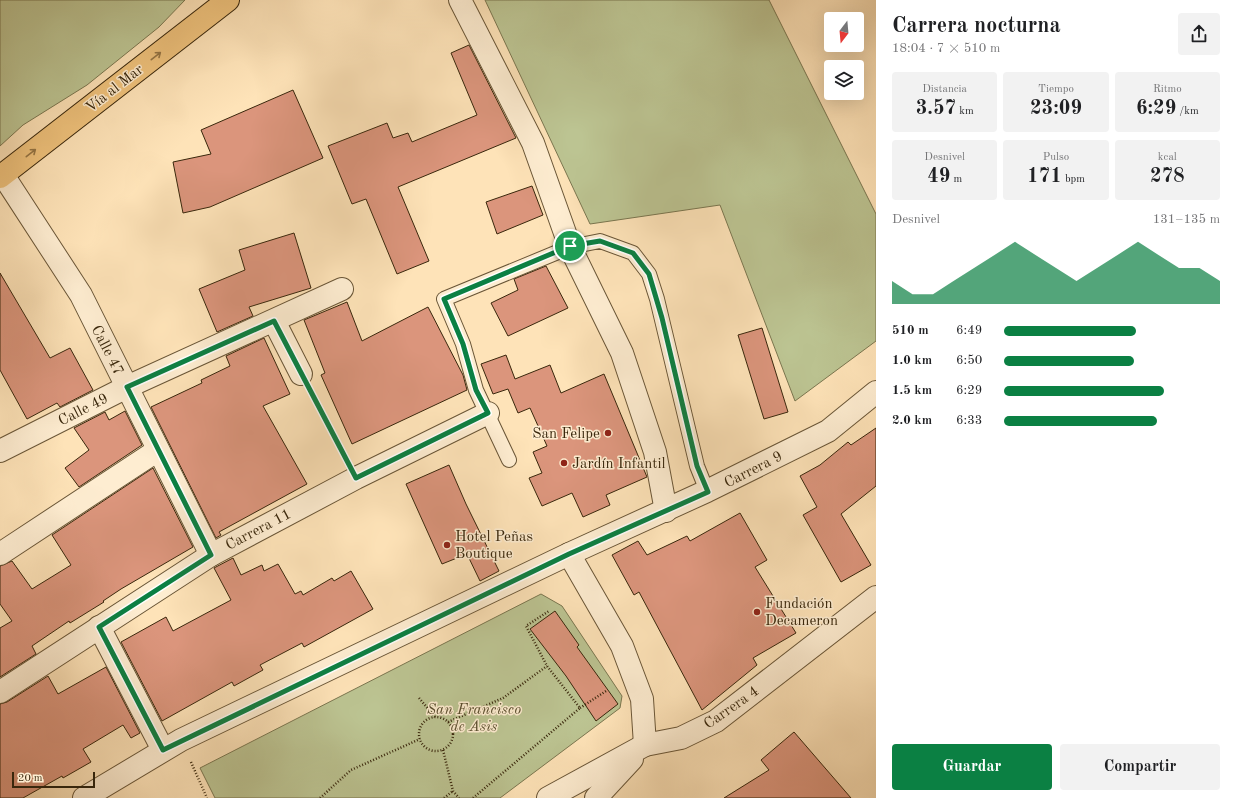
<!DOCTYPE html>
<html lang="es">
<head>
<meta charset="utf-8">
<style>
	:root { --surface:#fff; --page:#f2f2f2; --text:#202124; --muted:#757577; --accent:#0b8043 }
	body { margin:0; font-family:"Old Standard TT",serif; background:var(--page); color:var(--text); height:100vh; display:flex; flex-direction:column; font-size:15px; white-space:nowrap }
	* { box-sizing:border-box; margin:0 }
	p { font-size:13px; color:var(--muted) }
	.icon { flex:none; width:22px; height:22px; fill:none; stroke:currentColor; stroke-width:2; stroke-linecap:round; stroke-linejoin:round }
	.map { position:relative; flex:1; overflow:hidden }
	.details { display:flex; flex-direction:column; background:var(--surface); width:360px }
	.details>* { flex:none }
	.needle { width:26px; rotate:196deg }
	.buttons { position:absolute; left:824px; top:12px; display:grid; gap:8px }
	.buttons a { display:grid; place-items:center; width:40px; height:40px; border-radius:4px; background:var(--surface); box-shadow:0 4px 16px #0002; font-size:20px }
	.scale { position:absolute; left:12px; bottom:10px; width:83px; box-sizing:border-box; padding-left:4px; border:2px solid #39270c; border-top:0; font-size:11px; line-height:14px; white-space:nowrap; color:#39270c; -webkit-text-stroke:3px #feedd1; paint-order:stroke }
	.pin { position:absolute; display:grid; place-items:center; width:34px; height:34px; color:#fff; margin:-17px; border:2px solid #fff; border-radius:50%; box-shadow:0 1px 4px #0007 }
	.round { display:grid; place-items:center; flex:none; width:42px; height:42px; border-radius:4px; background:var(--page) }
	.summary { display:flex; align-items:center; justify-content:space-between; height:68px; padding:0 16px }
	h1 { font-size:22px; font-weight:800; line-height:30px }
	.figures { display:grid; grid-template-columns:repeat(3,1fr); gap:6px; height:68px; padding:4px 16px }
	.figures div { display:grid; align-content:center; border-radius:4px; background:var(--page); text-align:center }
	.figures b { font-size:20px; font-weight:800 }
	.figures small { font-size:11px; font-weight:400 }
	.figures p { font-size:11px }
	.chart { height:112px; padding:8px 16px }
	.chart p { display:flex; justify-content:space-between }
	.chart svg { width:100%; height:72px; margin-top:4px; fill:var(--accent); opacity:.7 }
	.action { display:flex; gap:8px; margin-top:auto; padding:8px 16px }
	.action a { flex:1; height:46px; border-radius:4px; background:var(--accent); color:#fff; font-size:16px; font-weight:800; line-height:46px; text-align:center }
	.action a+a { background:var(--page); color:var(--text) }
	ul { padding:0 16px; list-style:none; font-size:13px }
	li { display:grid; grid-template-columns:64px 48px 1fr; align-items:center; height:30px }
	li i { height:10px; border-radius:5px; background:var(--accent) }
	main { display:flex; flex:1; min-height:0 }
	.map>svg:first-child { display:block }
</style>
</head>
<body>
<main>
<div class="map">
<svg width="876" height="798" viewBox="0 0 876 798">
	<rect width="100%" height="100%" fill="#fee3b8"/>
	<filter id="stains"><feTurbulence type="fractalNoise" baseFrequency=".005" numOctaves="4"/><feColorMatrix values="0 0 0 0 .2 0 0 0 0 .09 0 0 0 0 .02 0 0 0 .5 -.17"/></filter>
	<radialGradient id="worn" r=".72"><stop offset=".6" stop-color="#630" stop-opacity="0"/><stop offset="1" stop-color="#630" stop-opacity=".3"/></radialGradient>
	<!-- green -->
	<g fill="#bcc492" stroke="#7a764f">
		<polygon points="0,0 185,0 159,27 87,85 23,125 0,146"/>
		<polygon points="485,0 769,0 876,214 876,341 795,401 720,205 590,224"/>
		<polygon points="541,594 562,606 622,696 620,708 500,798 215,798 200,768"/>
	</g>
	<!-- building -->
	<g fill="#db957c" stroke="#39270c">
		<polygon points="469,45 516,138 398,187 429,261 397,274 366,199 352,204 328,146 387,123 393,138 408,133 412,142 477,115 451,53"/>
		<polygon points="293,90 323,158 210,207 183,213 173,162 211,154 201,130"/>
		<polygon points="532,186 543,215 497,234 486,202"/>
		<polygon points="294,233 311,288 249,307 253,316 217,332 199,289 245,270 239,250"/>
		<polygon points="546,266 568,308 508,336 491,303 518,290 514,279"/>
		<polygon points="0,273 50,358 70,348 93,390 60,407 57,403 27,419 0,370"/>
		<polygon points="347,302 362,341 428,307 463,375 467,390 352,444 321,375 325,373 304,320"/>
		<polygon points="762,328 788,412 764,419 738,335"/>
		<polygon points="264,338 290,394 263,406 307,484 219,532 221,535 216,538 151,407 202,383 201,380 230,366 226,356"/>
		<polygon points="506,355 515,379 550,365 561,393 604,374 647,477 606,495 610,505 583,517 572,493 542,506 529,478 542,473 533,452 547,446 530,408 518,413 508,389 493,394 481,364"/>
		<polygon points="125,411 142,445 79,487 65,468 89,450 74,428 105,412 109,420"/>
		<polygon points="876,428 876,486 841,514 871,565 841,582 803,515 817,507 800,476 820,465 848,442 851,445"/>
		<polygon points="449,465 466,504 499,571 480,581 467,554 442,564 406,484"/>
		<polygon points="153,468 193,547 121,589 103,601 104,602 70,623 69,621 32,646 36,654 0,677 0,628 12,621 0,604 0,566 12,561 32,589 71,565 52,535"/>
		<polygon points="740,513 767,560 755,567 796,633 753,658 757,665 702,710 639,592 634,595 612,555 638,541 647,555 687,536 690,541"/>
		<polygon points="233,558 241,575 262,565 264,571 278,564 295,594 301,591 303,595 332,578 334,581 351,571 373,609 304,647 302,643 260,665 263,670 234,686 232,682 162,721 121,642 166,617 173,631 231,600 214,568"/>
		<polygon points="555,611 579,645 577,647 618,704 596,721 566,676 530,629"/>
		<polygon points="106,667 140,733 131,738 123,725 83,749 91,762 63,778 62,776 23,798 0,798 0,704 7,702 48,676 58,694"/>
		<polygon points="794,732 851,798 724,798 769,770 761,760"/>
	</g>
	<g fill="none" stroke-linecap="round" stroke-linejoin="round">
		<defs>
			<polyline id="service" points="509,460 476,390 463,344 444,299 570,247 600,241 633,253 649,274 657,299 697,466 707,491"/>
			<g id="minor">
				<polyline points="460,0 533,143 570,247 622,353 655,452 666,511"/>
				<polyline points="3,175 81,295 211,555"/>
				<polyline points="274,321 301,374"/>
				<polyline points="0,451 127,387 342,289"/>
				<polyline points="0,554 158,450"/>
				<polyline points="569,554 622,646 642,699 645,745"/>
				<polyline points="99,627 163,750"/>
				<polyline points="0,692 211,555 356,478 488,413"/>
				<polyline points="548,798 645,745 681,738 716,721 876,597"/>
				<polyline points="596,798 632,759"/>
			</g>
			<polyline id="tertiary" points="84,798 181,740 569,554 707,491 828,431 876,392"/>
			<polyline id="trunk" points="0,177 228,0"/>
		</defs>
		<!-- service casing -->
		<use href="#service" stroke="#6a5637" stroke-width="16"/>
		<!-- minor casing -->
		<use href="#minor" stroke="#6a5637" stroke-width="24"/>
		<!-- tertiary casing -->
		<use href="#tertiary" stroke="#6a5637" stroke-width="24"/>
		<!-- trunk casing -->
		<use href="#trunk" stroke="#39270c" stroke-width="24"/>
		<!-- path -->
		<g stroke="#39270c" stroke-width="2.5" stroke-dasharray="1 2" stroke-linecap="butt">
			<polyline points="312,395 344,456"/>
			<polyline points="419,698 435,717"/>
			<polyline points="580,708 606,691"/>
			<circle cx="436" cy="734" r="17"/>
			<polyline points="448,722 503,698 547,666"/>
			<polyline points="443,750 453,791 459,798"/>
			<polyline points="191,762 207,798"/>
			<polyline points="320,798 351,770 420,739"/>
			<polyline points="444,798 453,791"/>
			<polyline points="473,798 580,708 547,666 526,626 549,611"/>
		</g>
		<!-- service -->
		<use href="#service" stroke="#feedd1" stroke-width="14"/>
		<!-- minor -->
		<use href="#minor" stroke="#feedd1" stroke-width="22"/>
		<!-- tertiary -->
		<use href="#tertiary" stroke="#feedd1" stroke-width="22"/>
		<!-- trunk -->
		<use href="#trunk" stroke="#efc27c" stroke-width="22"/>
	</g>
	<!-- one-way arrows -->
	<defs><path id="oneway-shaft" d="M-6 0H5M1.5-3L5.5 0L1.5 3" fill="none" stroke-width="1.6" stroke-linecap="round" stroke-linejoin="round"/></defs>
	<g stroke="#947444">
		<use href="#oneway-shaft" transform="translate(156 56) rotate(-38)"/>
		<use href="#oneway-shaft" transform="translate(31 153) rotate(-38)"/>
	</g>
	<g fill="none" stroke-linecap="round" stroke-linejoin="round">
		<defs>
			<polygon id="route" points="600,241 633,253 649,274 662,318 697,466 708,492 569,554 163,750 99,627 211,555 127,387 274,321 356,478 488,413 476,390 463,344 444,299 570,246"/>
		</defs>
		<!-- route casing -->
		<use href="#route" stroke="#fff" stroke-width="8"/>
		<!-- route -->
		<use href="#route" stroke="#0b8043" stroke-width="5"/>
	</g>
	<!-- markers -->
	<g fill="#8f2418" stroke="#feedd1" stroke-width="1.5">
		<circle cx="608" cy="433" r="4"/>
		<circle cx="564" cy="463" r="4"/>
		<circle cx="447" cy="545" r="4"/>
		<circle cx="757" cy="612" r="4"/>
	</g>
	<g text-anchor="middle" stroke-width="3" stroke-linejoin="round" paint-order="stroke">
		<!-- street labels -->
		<g font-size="15" fill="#39270c" stroke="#feedd1">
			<text transform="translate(114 88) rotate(-38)" y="5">Vía al Mar</text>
			<text transform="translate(108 350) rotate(63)" y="5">Calle 47</text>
			<text transform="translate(83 409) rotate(-27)" y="5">Calle 49</text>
			<text transform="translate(753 469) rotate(-27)" y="5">Carrera 9</text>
			<text transform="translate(258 529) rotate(-28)" y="5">Carrera 11</text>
			<text transform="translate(731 707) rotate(-35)" y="5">Carrera 4</text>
		</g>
		<!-- poi labels -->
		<g font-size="15" fill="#39270c" stroke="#feedd1" text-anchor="start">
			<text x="600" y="438" text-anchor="end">San Felipe</text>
			<text x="572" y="468">Jardín Infantil</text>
			<text x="455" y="541">Hotel Peñas<tspan x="455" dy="17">Boutique</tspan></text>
			<text x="765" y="608">Fundación<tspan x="765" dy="17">Decameron</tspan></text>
		</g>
		<!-- park labels -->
		<g font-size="15" font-style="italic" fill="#5a4e2e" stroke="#feedd1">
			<text x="474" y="714">San Francisco<tspan x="474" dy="17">de Asis</tspan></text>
		</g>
	</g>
	<rect width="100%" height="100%" filter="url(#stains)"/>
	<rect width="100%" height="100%" fill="url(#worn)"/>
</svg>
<div class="buttons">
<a><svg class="needle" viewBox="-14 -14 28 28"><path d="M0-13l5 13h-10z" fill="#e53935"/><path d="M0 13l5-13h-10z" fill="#757577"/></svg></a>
<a><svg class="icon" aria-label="layers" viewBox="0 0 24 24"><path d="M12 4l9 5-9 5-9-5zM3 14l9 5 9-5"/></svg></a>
</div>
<div class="scale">20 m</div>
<div class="pin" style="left:570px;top:246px;background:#1e9e55"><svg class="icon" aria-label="arrive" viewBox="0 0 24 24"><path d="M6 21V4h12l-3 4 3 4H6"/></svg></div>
</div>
<section class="details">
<div class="summary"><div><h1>Carrera nocturna</h1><p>18:04 · 7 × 510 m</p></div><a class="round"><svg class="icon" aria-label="share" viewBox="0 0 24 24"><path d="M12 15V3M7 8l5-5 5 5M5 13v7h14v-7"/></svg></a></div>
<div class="figures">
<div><p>Distancia</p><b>3.57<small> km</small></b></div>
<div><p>Tiempo</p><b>23:09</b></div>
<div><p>Ritmo</p><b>6:29<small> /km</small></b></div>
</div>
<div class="figures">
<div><p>Desnivel</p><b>49<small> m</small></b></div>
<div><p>Pulso</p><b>171<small> bpm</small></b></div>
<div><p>kcal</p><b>278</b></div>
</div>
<div class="chart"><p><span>Desnivel</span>131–135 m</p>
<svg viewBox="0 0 160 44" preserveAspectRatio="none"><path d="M0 44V30L10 38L20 38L30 30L40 22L50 14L60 6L70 14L80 22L90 30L100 22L110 14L120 6L130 14L140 22L150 22L160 30V44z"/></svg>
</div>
<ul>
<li><b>510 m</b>6:49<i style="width:61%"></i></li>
<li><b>1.0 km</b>6:50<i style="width:60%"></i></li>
<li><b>1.5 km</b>6:29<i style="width:74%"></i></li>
<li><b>2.0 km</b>6:33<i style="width:71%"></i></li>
</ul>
<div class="action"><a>Guardar</a><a>Compartir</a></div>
</section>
</main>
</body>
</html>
